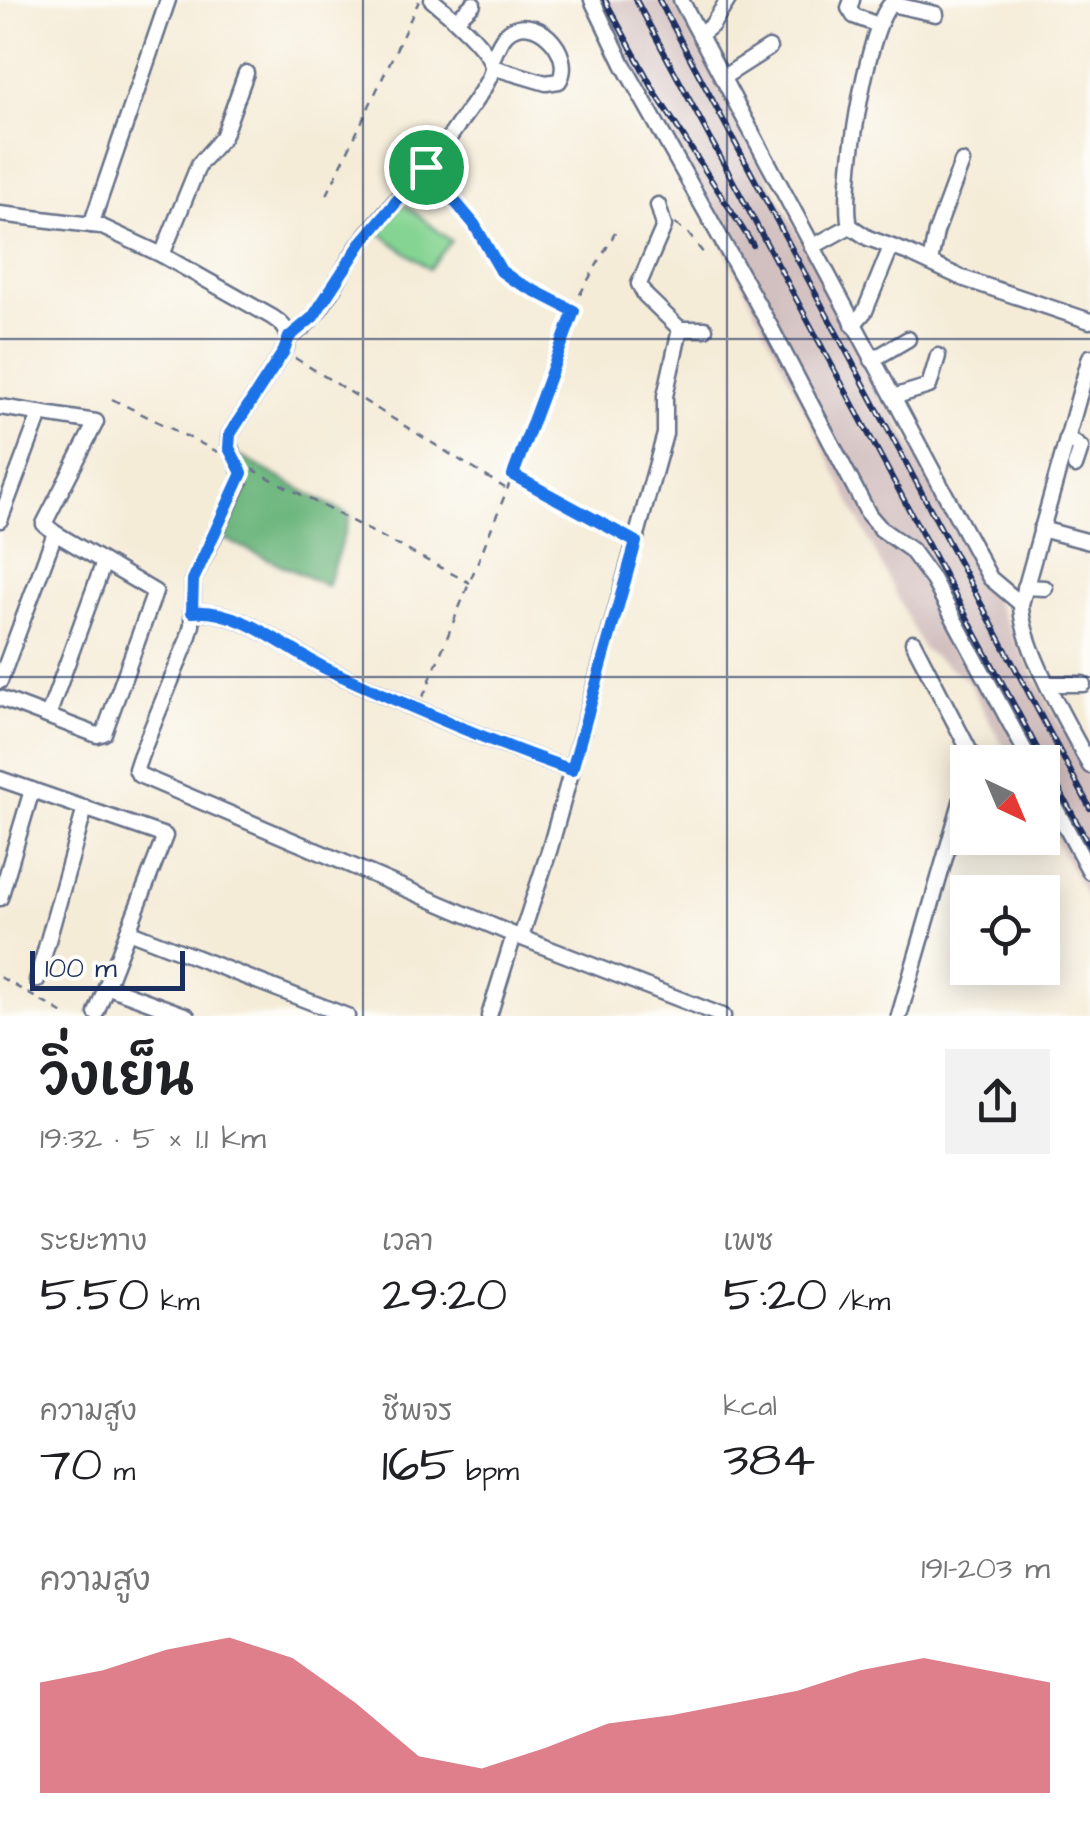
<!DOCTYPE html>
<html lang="th">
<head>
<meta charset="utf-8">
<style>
	:root { --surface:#fff; --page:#f2f2f2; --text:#202124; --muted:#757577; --accent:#d1495b }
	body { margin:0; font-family:"Architects Daughter","Playpen Sans Thai",sans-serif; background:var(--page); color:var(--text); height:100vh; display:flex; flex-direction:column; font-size:38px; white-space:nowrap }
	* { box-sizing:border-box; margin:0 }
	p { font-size:32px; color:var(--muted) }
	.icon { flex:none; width:55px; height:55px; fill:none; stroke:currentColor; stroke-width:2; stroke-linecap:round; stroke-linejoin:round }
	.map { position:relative; height:1016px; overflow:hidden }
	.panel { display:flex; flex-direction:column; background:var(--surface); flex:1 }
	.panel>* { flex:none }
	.needle { width:65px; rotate:136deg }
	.fabs { position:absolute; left:950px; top:745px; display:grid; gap:20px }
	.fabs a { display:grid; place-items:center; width:110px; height:110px; border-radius:0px; background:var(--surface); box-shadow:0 5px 25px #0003; font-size:50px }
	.scale { position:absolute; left:30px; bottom:25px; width:155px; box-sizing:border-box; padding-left:10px; border:5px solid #1b2f5e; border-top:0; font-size:28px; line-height:35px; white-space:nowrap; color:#1b2f5e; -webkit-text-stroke:8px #fdfcf7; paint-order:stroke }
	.pin { position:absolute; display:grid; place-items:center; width:85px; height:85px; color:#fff; margin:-42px; border:5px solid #fff; border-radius:50%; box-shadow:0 2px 10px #0007 }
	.round { display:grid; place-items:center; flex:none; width:105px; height:105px; border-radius:0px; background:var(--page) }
	.overview { display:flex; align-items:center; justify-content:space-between; height:170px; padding:0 40px }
	h1 { font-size:55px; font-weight:600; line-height:75px }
	.metrics { display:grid; grid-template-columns:repeat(3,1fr); gap:15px; height:170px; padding:10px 40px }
	.metrics div { display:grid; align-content:center }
	.metrics b { font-size:50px; font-weight:600 }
	.metrics small { font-size:28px; font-weight:400 }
	.metrics p { font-size:28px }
	.chart { height:280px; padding:20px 40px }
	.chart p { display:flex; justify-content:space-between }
	.chart svg { width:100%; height:180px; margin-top:10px; fill:var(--accent); opacity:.7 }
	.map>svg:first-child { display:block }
</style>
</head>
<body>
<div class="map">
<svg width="1090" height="1016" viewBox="0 0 1090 1016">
	<rect width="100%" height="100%" fill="#fdfcf7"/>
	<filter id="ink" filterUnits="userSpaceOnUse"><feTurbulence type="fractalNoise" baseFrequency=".01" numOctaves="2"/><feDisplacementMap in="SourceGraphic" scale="20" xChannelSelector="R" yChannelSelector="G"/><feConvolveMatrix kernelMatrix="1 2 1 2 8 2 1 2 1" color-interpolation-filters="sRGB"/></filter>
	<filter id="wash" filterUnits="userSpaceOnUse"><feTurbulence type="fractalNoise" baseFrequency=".0048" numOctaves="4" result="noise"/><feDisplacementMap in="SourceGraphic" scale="40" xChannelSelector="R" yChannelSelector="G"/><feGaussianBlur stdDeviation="2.25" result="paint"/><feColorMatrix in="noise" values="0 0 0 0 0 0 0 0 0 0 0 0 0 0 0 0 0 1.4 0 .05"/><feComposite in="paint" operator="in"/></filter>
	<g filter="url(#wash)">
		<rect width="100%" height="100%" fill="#f5ecd8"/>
		<!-- industrial -->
		<polygon fill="#d2bfbf" points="596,0 673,0 1090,779 1090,904 1043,818 1042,762 1012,762 967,680 923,649 662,121"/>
		<!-- green -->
		<polygon fill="#85d493" stroke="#508278" stroke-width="2.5" points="403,203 451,241 429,269 377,231"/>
		<!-- forest -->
		<polygon fill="#6cb67d" stroke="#44726e" stroke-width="2.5" points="240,456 350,516 327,586 220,537"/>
	</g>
	<g filter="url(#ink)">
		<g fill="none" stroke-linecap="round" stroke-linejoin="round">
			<defs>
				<g id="minor">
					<polyline points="592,0 623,64 771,328 869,515 881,529 911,550 933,580 1031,762"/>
					<polyline points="681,0 990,578 1021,604"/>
					<polyline points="852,0 849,8 854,16 878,25"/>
					<path d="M936 14 891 4C866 29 841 191 850 226L868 238 906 252 962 278 1090 321"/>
					<polyline points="456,20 473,4"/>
					<polyline points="700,35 712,25 728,0"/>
					<path d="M491 62C495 53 499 42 506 34 533 8 576 54 559 81L546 83 492 67"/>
					<polyline points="722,78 769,48"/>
					<path d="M0 214 100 226 162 255 272 317C286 326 293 335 284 351L230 434C225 453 244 463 240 482L193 580 192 625 188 639 140 757 136 769 139 775 514 935 723 1016"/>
					<polyline points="91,225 168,0"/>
					<polyline points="812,247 850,226"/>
					<polyline points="162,255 199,164 223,137 246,73"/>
					<polyline points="930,262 936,232 962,162"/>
					<polyline points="853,325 865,311 891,247"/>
					<polyline points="680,329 705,329"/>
					<path d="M289 337C324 319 339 270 363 240 392 202 429 168 456 128 465 114 491 83 492 68 492 50 446 11 432 0"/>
					<path d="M1090 357 1021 604C1021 647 1069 725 1090 766"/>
					<polyline points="872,360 908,339"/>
					<polyline points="893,397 929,386 938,356"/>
					<polyline points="0,407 96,422 44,524 55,533 155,592 104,733 97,735 0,698"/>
					<polyline points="1067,437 1081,448 1075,466"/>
					<polyline points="0,520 40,414"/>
					<polyline points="1041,529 1090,542"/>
					<polyline points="1025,587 1045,588"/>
					<path d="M192 612C243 608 287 651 331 671 410 707 490 742 572 770"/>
					<polyline points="913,642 968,748 971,762"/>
					<polyline points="0,681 55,533"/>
					<polyline points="1049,684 1083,684"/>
					<polyline points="48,716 104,562"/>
					<polyline points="0,779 165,836 96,1013"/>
					<polyline points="1042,783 1090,872"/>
					<polyline points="0,898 32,790"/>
					<polyline points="128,931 347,1016"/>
					<polyline points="521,937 550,848 665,434 665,396 680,329 645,295 639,284 664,226 658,205"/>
					<polyline points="37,980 85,808"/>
					<polyline points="106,986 187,1016"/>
					<polyline points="489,1016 514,935"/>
					<polyline points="899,1016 968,778"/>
				</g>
			</defs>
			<!-- minor casing -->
			<use href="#minor" stroke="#677189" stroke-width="19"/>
			<!-- path -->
			<g stroke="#677189" stroke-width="2.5" stroke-dasharray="8 8" stroke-linecap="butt">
				<polyline points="433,176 474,224 501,271 515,281 574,311"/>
				<polyline points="327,195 419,1"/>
				<polyline points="675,224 688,233 704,254"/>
				<polyline points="295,358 505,488"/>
				<polyline points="112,399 218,452"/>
				<polyline points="252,469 470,583"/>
				<polyline points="514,475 626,536"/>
				<polyline points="423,697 513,475 579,296 615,233"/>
				<polyline points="0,977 67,1016"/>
			</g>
			<!-- minor -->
			<use href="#minor" stroke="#fff" stroke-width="14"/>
			<defs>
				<g id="rail">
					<polyline points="605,0 656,94 753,245"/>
					<polyline points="636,0 1090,847"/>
					<polyline points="659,0 1090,808"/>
				</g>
			</defs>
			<!-- rail casing -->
			<use href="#rail" stroke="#1b2f5e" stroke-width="6"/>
			<!-- rail -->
			<use href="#rail" stroke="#fdfcf7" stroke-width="2.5" stroke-dasharray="8" stroke-linecap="butt"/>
		</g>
	</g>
	<g fill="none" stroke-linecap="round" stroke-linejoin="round" filter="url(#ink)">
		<defs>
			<path id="route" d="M426 167 474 224 501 271 515 281 574 311 513 475 636 542 572 770C490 742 410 707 331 671 288 652 242 607 192 612L193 580 242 473 229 448 230 434 284 351 289 337 313 317 362 242Z"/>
		</defs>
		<!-- route casing -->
		<use href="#route" stroke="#fff" stroke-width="20"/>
		<!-- route -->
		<use href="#route" stroke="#1a73e8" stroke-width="12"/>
	</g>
	<!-- grid -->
	<path fill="none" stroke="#1b2f5e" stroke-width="2.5" stroke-opacity="0.55" d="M363 0V1016M727 0V1016M0 339H1090M0 677H1090"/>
</svg>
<div class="fabs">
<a><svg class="needle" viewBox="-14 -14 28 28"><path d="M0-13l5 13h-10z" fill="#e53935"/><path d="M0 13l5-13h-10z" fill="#757577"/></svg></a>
<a><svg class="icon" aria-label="locate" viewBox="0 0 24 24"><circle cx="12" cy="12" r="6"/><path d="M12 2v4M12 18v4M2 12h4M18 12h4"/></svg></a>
</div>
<div class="scale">100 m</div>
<div class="pin" style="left:426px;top:167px;background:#1e9e55"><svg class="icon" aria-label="arrive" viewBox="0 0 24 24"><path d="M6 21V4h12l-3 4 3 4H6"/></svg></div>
</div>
<section class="panel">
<div class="overview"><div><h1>วิ่งเย็น</h1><p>19:32 · 5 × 1.1 km</p></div><a class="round"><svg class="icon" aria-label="share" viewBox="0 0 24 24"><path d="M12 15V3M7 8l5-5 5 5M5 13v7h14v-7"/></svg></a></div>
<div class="metrics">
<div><p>ระยะทาง</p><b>5.50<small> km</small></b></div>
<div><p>เวลา</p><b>29:20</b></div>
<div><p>เพซ</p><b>5:20<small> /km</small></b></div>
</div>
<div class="metrics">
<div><p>ความสูง</p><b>70<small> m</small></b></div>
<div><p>ชีพจร</p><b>165<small> bpm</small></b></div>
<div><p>kcal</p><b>384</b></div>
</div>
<div class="chart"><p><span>ความสูง</span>191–203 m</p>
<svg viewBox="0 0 160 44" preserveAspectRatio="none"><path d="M0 44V17L10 14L20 9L30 6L40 11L50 22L60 35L70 38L80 33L90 27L100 25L110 22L120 19L130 14L140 11L150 14L160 17V44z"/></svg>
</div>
</section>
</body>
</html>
